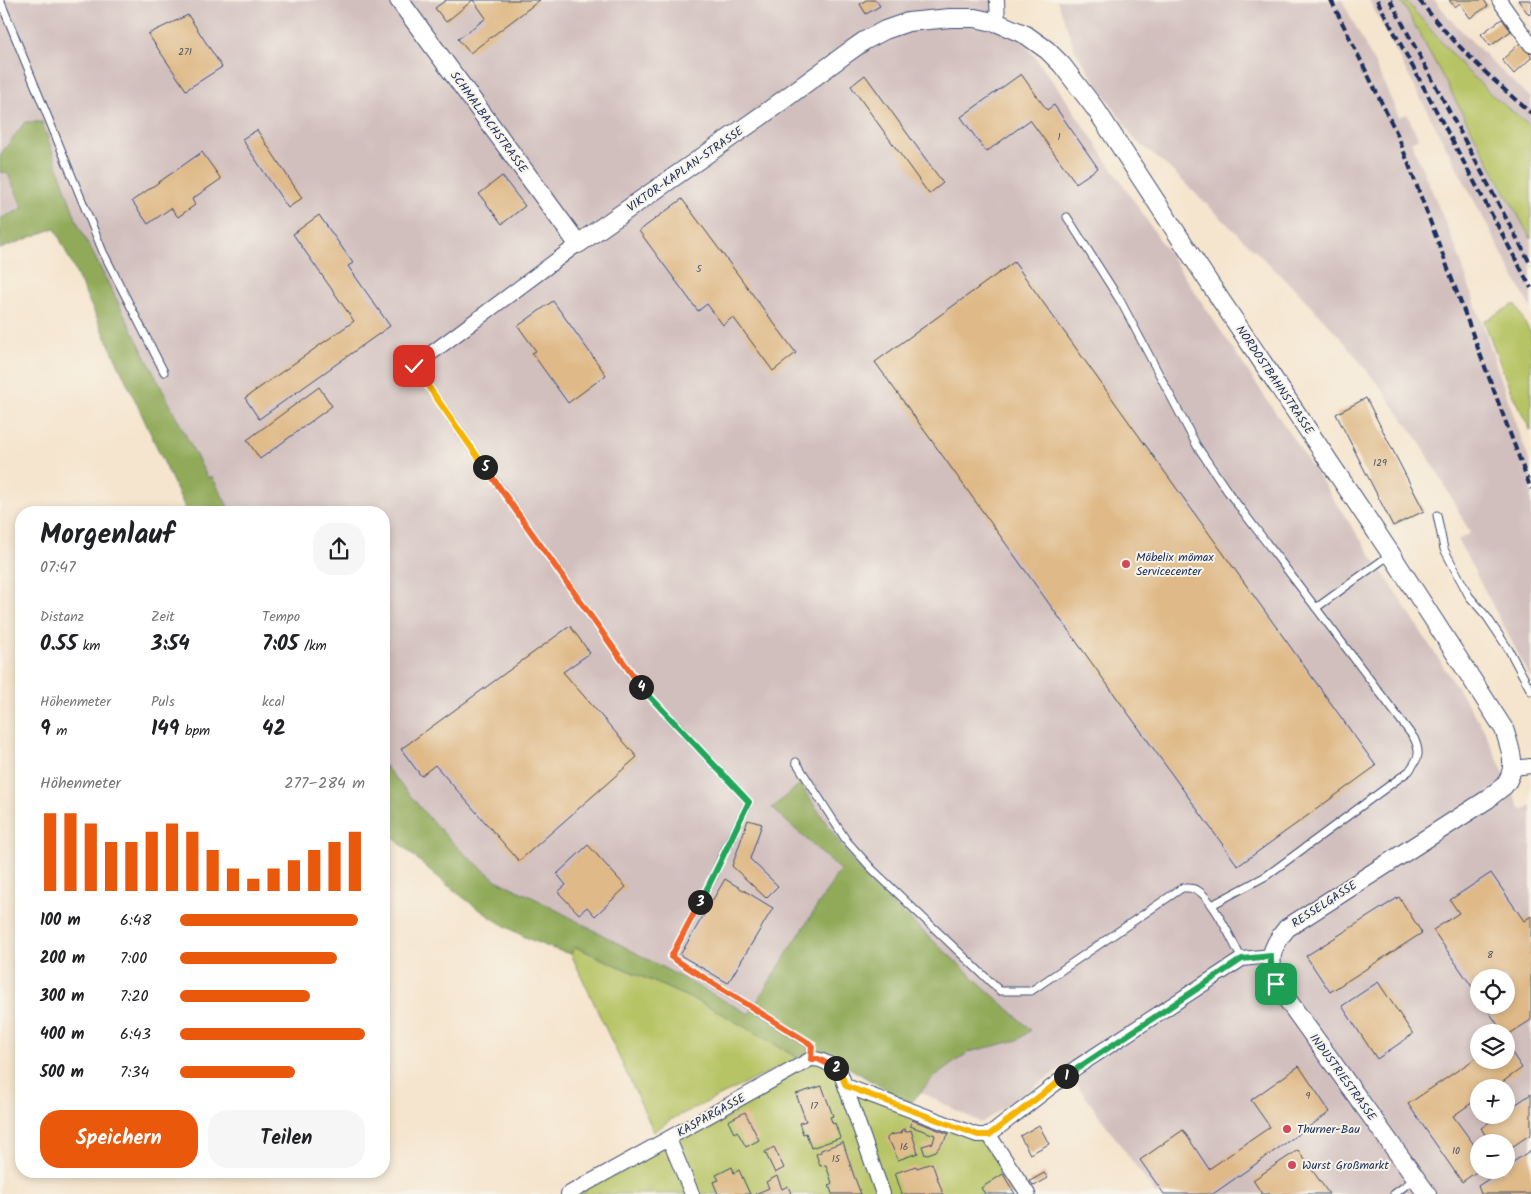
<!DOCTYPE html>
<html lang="de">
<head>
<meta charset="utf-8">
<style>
	:root { --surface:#fff; --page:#f6f6f6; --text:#202124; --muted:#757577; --accent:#ea580c }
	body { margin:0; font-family:Kalam,sans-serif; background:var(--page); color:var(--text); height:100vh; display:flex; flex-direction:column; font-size:19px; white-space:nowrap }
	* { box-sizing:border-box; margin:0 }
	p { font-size:16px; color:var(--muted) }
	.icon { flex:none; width:28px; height:28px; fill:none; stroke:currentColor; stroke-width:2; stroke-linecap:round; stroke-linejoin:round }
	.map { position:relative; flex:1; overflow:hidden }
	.sheet { position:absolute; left:15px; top:506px; width:375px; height:672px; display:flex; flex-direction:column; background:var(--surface); border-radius:20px; box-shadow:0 2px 8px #0003 }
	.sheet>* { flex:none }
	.fabs { position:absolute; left:1470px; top:969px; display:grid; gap:10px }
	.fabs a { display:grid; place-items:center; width:45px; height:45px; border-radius:50%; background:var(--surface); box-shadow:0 2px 8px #0003; font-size:25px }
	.pin { position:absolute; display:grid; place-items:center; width:42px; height:42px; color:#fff; margin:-21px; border-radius:10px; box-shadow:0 2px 8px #0006 }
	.km { position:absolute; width:25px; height:25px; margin:-12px; border-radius:50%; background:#222; color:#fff; font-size:14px; line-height:25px; text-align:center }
	.round { display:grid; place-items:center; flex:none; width:52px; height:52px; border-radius:20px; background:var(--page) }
	.overview { display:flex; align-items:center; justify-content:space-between; height:85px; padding:0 25px }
	h1 { font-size:28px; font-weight:800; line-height:38px }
	.metrics { display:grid; grid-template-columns:repeat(3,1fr); gap:8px; height:85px; padding:5px 25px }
	.metrics div { display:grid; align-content:center }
	.metrics b { font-size:21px; font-weight:800 }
	.metrics small { font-size:14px; font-weight:400 }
	.metrics p { font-size:14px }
	.chart { height:140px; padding:10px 25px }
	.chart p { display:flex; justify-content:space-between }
	.chart svg { width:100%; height:90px; margin-top:5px; stroke:var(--accent); stroke-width:6 }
	.primary-button { display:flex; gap:10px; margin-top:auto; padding:10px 25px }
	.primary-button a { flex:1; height:58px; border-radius:20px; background:var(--accent); color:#fff; font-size:20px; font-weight:800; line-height:58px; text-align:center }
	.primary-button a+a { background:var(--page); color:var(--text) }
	ul { padding:0 25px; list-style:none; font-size:16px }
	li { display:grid; grid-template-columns:80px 60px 1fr; align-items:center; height:38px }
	li i { height:12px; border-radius:6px; background:var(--accent) }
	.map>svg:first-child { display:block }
</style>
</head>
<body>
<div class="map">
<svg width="1531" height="1194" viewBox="0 0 1531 1194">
	<rect width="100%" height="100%" fill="#f7f3e8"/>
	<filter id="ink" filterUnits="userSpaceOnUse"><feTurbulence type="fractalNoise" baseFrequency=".02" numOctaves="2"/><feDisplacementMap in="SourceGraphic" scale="10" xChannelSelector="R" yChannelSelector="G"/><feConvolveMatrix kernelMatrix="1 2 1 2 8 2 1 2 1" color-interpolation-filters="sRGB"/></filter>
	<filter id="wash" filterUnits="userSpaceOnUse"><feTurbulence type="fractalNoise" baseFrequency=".0096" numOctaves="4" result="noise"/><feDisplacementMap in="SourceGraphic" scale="20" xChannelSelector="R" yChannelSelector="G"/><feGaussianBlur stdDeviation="1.12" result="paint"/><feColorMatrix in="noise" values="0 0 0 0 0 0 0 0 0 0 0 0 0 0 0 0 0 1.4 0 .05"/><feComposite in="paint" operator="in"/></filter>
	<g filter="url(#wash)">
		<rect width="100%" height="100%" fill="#f5e5ce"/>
		<!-- industrial -->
		<g fill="#d1bfbe" fill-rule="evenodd">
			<path d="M0 0H993L1065 98 1387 579 1483 728 1521 810 1531 806V1194H1156L1064 1067 981 1123 755 1006 745 1019 536 899 496 880 460 850 430 819 384 765V512H231L212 477H207L77 222 42 122 14 135 0 155ZM1479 978H1506V1005H1479ZM1479 1032H1506V1060H1479ZM1479 1088H1506V1115H1479ZM1479 1142H1506V1170H1479Z"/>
			<polygon points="1057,0 1342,0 1375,64 1399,117 1407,114 1418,138 1411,142 1455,245 1531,466 1531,678 1458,540 1470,533 1444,484 1419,441 1380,387 1340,337 1296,290 1167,166 1134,139 1076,52"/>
			<polygon points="1369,0 1401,0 1531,239 1531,309"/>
			<polygon points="1405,0 1435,0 1450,19 1499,69 1531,98 1531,126 1493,96 1462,66"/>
			<polygon points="7,171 24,209 0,219 0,173"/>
		</g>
		<!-- green -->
		<g fill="#b7c465" stroke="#697a62">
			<polygon points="1401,0 1405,0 1462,66 1493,96 1531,126 1531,239"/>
			<polygon points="1515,304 1531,334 1531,431 1510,390 1484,321"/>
			<polygon points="575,947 712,1008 798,1058 670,1120 654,1132 571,954"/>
			<polygon points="818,1059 846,1086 989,1135 1028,1194 568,1194"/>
		</g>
		<!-- forest -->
		<g fill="#91aa5a" stroke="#566c5c">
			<polygon points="25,122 42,122 77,222 207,477 212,477 231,512 187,512 55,228 0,249 0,219 23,208 7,172 0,173 0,155"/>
			<path d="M384 765 430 819 460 850 496 880 536 899 749 1014 840 870 772 808 800 784 852 861 870 883 1031 1030 1018 1040 969 1052 934 1077 910 1104 824 1053 813 1051 798 1058 712 1008 576 947 571 954C499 936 442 881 388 833L384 827Z"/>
		</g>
		<g id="blocks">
			<!-- building -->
			<g fill="#dfb987">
				<polygon points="446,0 540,0 470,53 458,39 486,18 473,0 446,22 435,8"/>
				<polygon points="866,0 876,0 880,6 866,14 860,4"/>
				<polygon points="1449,0 1484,0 1488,6 1470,18 1460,3 1455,7"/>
				<polygon points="1518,0 1531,0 1531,13 1529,15"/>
				<polygon points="188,15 222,67 186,90 148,34"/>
				<polygon points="1502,19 1511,31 1490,46 1481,34"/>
				<polygon points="1520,43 1531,55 1531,58 1514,74 1502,60"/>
				<polygon points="1021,74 1047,110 1054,105 1098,168 1076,183 1030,120 986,152 961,117"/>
				<polygon points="865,75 943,183 929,194 851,86"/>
				<polygon points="257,130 302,198 288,208 242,139"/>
				<polygon points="202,152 221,179 192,199 195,205 178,217 171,208 148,224 132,201"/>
				<polygon points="502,176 525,206 502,224 479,194"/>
				<polygon points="682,199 796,353 773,371 733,317 723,325 707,304 698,311 639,231"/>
				<polygon points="319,215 353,263 348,266 390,326 259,419 245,398 354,321 293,234"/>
				<polygon points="1014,262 1376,766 1238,866 875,362"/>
				<polygon points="553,301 606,375 568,403 532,353 536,351 518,326"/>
				<polygon points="319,387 332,406 260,459 247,440"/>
				<polygon points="1366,398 1424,511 1393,526 1336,414"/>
				<polygon points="570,626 590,653 563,672 637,757 519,861 435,765 421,776 401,749"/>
				<polygon points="748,820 762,824 750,859 778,886 766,898 732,866"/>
				<polygon points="588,845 626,887 595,916 587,907 579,914 558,892 566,885 557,874"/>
				<polygon points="1491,873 1524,921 1531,916 1531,1020 1506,1036 1506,1032 1503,1032 1484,1005 1506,1005 1506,978 1479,978 1479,997 1433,930 1459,913 1450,900"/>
				<polygon points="725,879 773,908 728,983 680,955"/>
				<polygon points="1399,897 1422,933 1330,992 1306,956"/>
				<polygon points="1378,982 1413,1034 1377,1059 1342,1006"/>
				<polygon points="1506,1044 1522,1068 1494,1088 1479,1088 1479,1098 1453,1116 1475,1146 1479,1144 1479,1170 1462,1182 1408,1104 1479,1056 1479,1060 1506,1060"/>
				<polygon points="1299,1066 1330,1112 1213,1194 1164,1194 1140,1160 1183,1130 1209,1169 1270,1127 1251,1100"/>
				<polygon points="822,1086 833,1116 830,1117 833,1124 835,1123 840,1138 811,1148 806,1133 803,1134 799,1123 806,1121 796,1094"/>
				<polygon points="1531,1094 1531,1134 1506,1151 1506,1142 1480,1142 1487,1138 1481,1128 1500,1115 1506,1115 1506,1111"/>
				<polygon points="745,1112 759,1140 746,1147 737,1131 734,1133 728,1121"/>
				<polygon points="912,1120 949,1134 936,1151 925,1155 922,1146 933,1143 935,1135 910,1126"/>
				<polygon points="1039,1125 1049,1144 1030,1154 1020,1136"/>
				<polygon points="905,1129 905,1132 911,1130 918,1153 898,1160 891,1144 887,1141 887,1138 890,1135 902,1133 901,1130"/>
				<polygon points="843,1142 854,1176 861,1194 832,1194 829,1185 832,1183 826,1165 820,1166 816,1154 821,1152 821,1150"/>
				<polygon points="774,1147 784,1168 775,1173 765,1152"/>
				<polygon points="1298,1150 1329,1194 1262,1194 1253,1180"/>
				<polygon points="1531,1150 1531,1194 1481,1194 1478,1186 1502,1170 1506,1170 1506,1167"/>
				<polygon points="932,1163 943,1194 902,1194 895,1173 916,1166 917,1168"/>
				<polygon points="732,1167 734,1173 739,1170 750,1194 718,1194 713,1182 719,1180 716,1175"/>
				<polygon points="1044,1173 1048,1178 1034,1186 1030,1181"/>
				<polygon points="1003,1174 1015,1194 985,1194 981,1188"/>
				<polygon points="777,1176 782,1189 788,1186 791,1194 755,1194 769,1188 766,1182"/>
			</g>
		</g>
	</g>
	<g filter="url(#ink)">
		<use href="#blocks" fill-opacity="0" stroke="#3c4a6f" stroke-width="1"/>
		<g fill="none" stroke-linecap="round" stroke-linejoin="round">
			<defs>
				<g id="service">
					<polyline points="0,0 103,252 164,372"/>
					<polyline points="1067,217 1121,302 1197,446 1228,492 1316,608 1391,554"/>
					<polyline points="414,366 640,686 749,802 722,856 713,878 671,957 811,1045 811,1059"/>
					<polyline points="1437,515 1444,549 1469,596 1487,617 1509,650 1531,691"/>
					<path d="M796 762 846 840 873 870 1000 991H1031L1182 888C1187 888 1192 887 1197 890 1213 898 1233 943 1242 959"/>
					<path d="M1212 905 1266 876 1277 868 1409 771C1419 758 1421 753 1414 738L1316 608"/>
					<polyline points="1394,1194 1416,1178"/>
				</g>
				<g id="minor">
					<polyline points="997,0 998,23"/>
					<polyline points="1499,0 1531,45"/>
					<polyline points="414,366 578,244"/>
					<polyline points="1513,768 1531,766"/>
					<polyline points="846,1086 977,1135 989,1135 1028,1194"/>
					<polyline points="989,1135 1077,1067 1242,959 1271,956"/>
					<polyline points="669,1139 692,1194"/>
					<path d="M568 1194 811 1059C823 1058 833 1066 841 1074L883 1194"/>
				</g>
				<path id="tertiary" d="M399 0 578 244 764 114 847 53 864 41 885 30 908 22 950 18H975L998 23 1026 35 1047 50 1062 65 1097 111 1212 287 1391 554 1504 729C1510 748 1519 768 1504 786 1499 790 1493 794 1488 799L1287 928C1270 948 1268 960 1276 984L1427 1194"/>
			</defs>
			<!-- service casing -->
			<use href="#service" stroke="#3c4a6f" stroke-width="9"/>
			<!-- minor casing -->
			<use href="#minor" stroke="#3c4a6f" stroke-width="16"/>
			<!-- tertiary casing -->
			<use href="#tertiary" stroke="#3c4a6f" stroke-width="20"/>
			<!-- service -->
			<use href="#service" stroke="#fff" stroke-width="7"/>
			<!-- minor -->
			<use href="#minor" stroke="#fff" stroke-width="14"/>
			<!-- tertiary -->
			<use href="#tertiary" stroke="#fff" stroke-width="18"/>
			<!-- rail -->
			<g stroke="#1b2f5e" stroke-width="4" stroke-dasharray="8 4" stroke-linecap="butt">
				<polyline points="1331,0 1398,136 1531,489"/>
				<polyline points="1377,0 1531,288"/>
				<polyline points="1390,0 1531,265"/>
				<path d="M1419 0C1451 41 1491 79 1531 113"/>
			</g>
		</g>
	</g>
	<g fill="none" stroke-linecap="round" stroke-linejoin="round" filter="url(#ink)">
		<defs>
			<polyline id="split-1" points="1066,1076 1242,959 1271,956 1271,969 1276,984"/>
			<polyline id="split-2" points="836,1068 841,1074 846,1086 978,1135 989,1135 1066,1076"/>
			<polyline id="split-3" points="700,902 671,957 812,1045 811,1059 818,1059 836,1068"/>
			<path id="split-4" d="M641 687 749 802C732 835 718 869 700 902"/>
			<polyline id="split-5" points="485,467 641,687"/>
			<polyline id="split-6" points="414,366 485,467"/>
		</defs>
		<!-- split-1 casing -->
		<use href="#split-1" stroke="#fff" stroke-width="10"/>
		<!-- split-2 casing -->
		<use href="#split-2" stroke="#fff" stroke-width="10"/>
		<!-- split-3 casing -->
		<use href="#split-3" stroke="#fff" stroke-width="10"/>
		<!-- split-4 casing -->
		<use href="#split-4" stroke="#fff" stroke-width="10"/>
		<!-- split-5 casing -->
		<use href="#split-5" stroke="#fff" stroke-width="10"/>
		<!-- split-6 casing -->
		<use href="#split-6" stroke="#fff" stroke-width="10"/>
		<!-- split-1 -->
		<use href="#split-1" stroke="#22a559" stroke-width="6"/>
		<!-- split-2 -->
		<use href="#split-2" stroke="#f5b400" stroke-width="6"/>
		<!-- split-3 -->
		<use href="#split-3" stroke="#f0652b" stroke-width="6"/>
		<!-- split-4 -->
		<use href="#split-4" stroke="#22a559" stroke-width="6"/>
		<!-- split-5 -->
		<use href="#split-5" stroke="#f0652b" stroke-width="6"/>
		<!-- split-6 -->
		<use href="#split-6" stroke="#f5b400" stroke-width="6"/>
	</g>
	<!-- markers -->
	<g fill="#d1495b" stroke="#f7f3e8" stroke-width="2">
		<circle cx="1126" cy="564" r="5"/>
		<circle cx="1287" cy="1129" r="5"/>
		<circle cx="1292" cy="1165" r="5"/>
	</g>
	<g text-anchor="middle" stroke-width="4" stroke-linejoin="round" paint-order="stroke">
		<!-- number labels -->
		<g font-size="10" fill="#4c5268">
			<text x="185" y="55">271</text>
			<text x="1059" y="140">1</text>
			<text x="699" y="272">5</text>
			<text x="1380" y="466">129</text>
			<text x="1490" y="958">8</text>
			<text x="1308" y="1099">9</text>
			<text x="814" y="1109">17</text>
			<text x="904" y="1150">16</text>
			<text x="1456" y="1154">10</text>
			<text x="836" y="1162">15</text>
		</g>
		<!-- street labels -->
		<g font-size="12" fill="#1b2f5e" stroke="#f7f3e8">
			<text transform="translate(489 122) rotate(54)" y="4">SCHMALBACHSTRASSE</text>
			<text transform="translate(685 169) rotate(-35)" y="4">VIKTOR-KAPLAN-STRASSE</text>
			<text transform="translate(1275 380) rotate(56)" y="4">NORDOSTBAHNSTRASSE</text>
			<text transform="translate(1324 904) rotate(-33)" y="4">RESSELGASSE</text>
			<text transform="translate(1343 1077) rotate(54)" y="4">INDUSTRIESTRASSE</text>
			<text transform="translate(711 1115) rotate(-29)" y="4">KASPARGASSE</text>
		</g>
		<!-- poi labels -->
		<g font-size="12" fill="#1b2f5e" stroke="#f7f3e8" text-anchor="start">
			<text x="1136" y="561">Möbelix mömax<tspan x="1136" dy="14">Servicecenter</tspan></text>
			<text x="1297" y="1133">Thurner-Bau</text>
			<text x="1302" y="1169">Wurst Großmarkt</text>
		</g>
	</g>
</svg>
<div class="fabs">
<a><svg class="icon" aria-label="locate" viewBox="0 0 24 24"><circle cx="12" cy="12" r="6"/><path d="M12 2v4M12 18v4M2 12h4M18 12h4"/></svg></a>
<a><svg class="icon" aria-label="layers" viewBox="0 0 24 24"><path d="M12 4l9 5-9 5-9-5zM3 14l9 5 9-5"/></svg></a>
<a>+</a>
<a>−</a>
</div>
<div class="pin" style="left:1276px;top:984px;background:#1e9e55"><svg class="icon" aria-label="arrive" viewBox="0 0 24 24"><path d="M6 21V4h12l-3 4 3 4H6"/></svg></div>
<div class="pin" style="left:414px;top:366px;background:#d93025"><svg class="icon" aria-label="check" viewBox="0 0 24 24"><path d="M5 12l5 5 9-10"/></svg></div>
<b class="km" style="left:1066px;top:1076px">1</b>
<b class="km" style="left:836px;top:1068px">2</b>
<b class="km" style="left:700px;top:902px">3</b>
<b class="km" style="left:641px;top:687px">4</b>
<b class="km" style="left:485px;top:467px">5</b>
<section class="sheet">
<div class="overview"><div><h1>Morgenlauf</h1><p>07:47</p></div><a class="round"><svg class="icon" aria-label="share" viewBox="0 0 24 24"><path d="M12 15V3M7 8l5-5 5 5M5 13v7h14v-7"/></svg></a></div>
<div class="metrics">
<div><p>Distanz</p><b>0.55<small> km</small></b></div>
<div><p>Zeit</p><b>3:54</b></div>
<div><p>Tempo</p><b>7:05<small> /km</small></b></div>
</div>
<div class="metrics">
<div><p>Höhenmeter</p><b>9<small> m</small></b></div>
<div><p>Puls</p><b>149<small> bpm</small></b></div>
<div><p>kcal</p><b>42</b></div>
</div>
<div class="chart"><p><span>Höhenmeter</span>277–284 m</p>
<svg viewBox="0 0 160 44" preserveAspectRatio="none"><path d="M5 44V6M15 44V6M25 44V11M35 44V20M45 44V20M55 44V15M65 44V11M75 44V15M85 44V24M95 44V33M105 44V38M115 44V33M125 44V29M135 44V24M145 44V20M155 44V15"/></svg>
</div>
<ul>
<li><b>100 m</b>6:48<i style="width:96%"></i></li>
<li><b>200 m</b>7:00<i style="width:85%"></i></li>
<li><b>300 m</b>7:20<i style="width:70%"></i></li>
<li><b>400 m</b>6:43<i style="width:100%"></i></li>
<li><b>500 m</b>7:34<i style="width:62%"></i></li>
</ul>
<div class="primary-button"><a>Speichern</a><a>Teilen</a></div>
</section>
</div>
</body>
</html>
